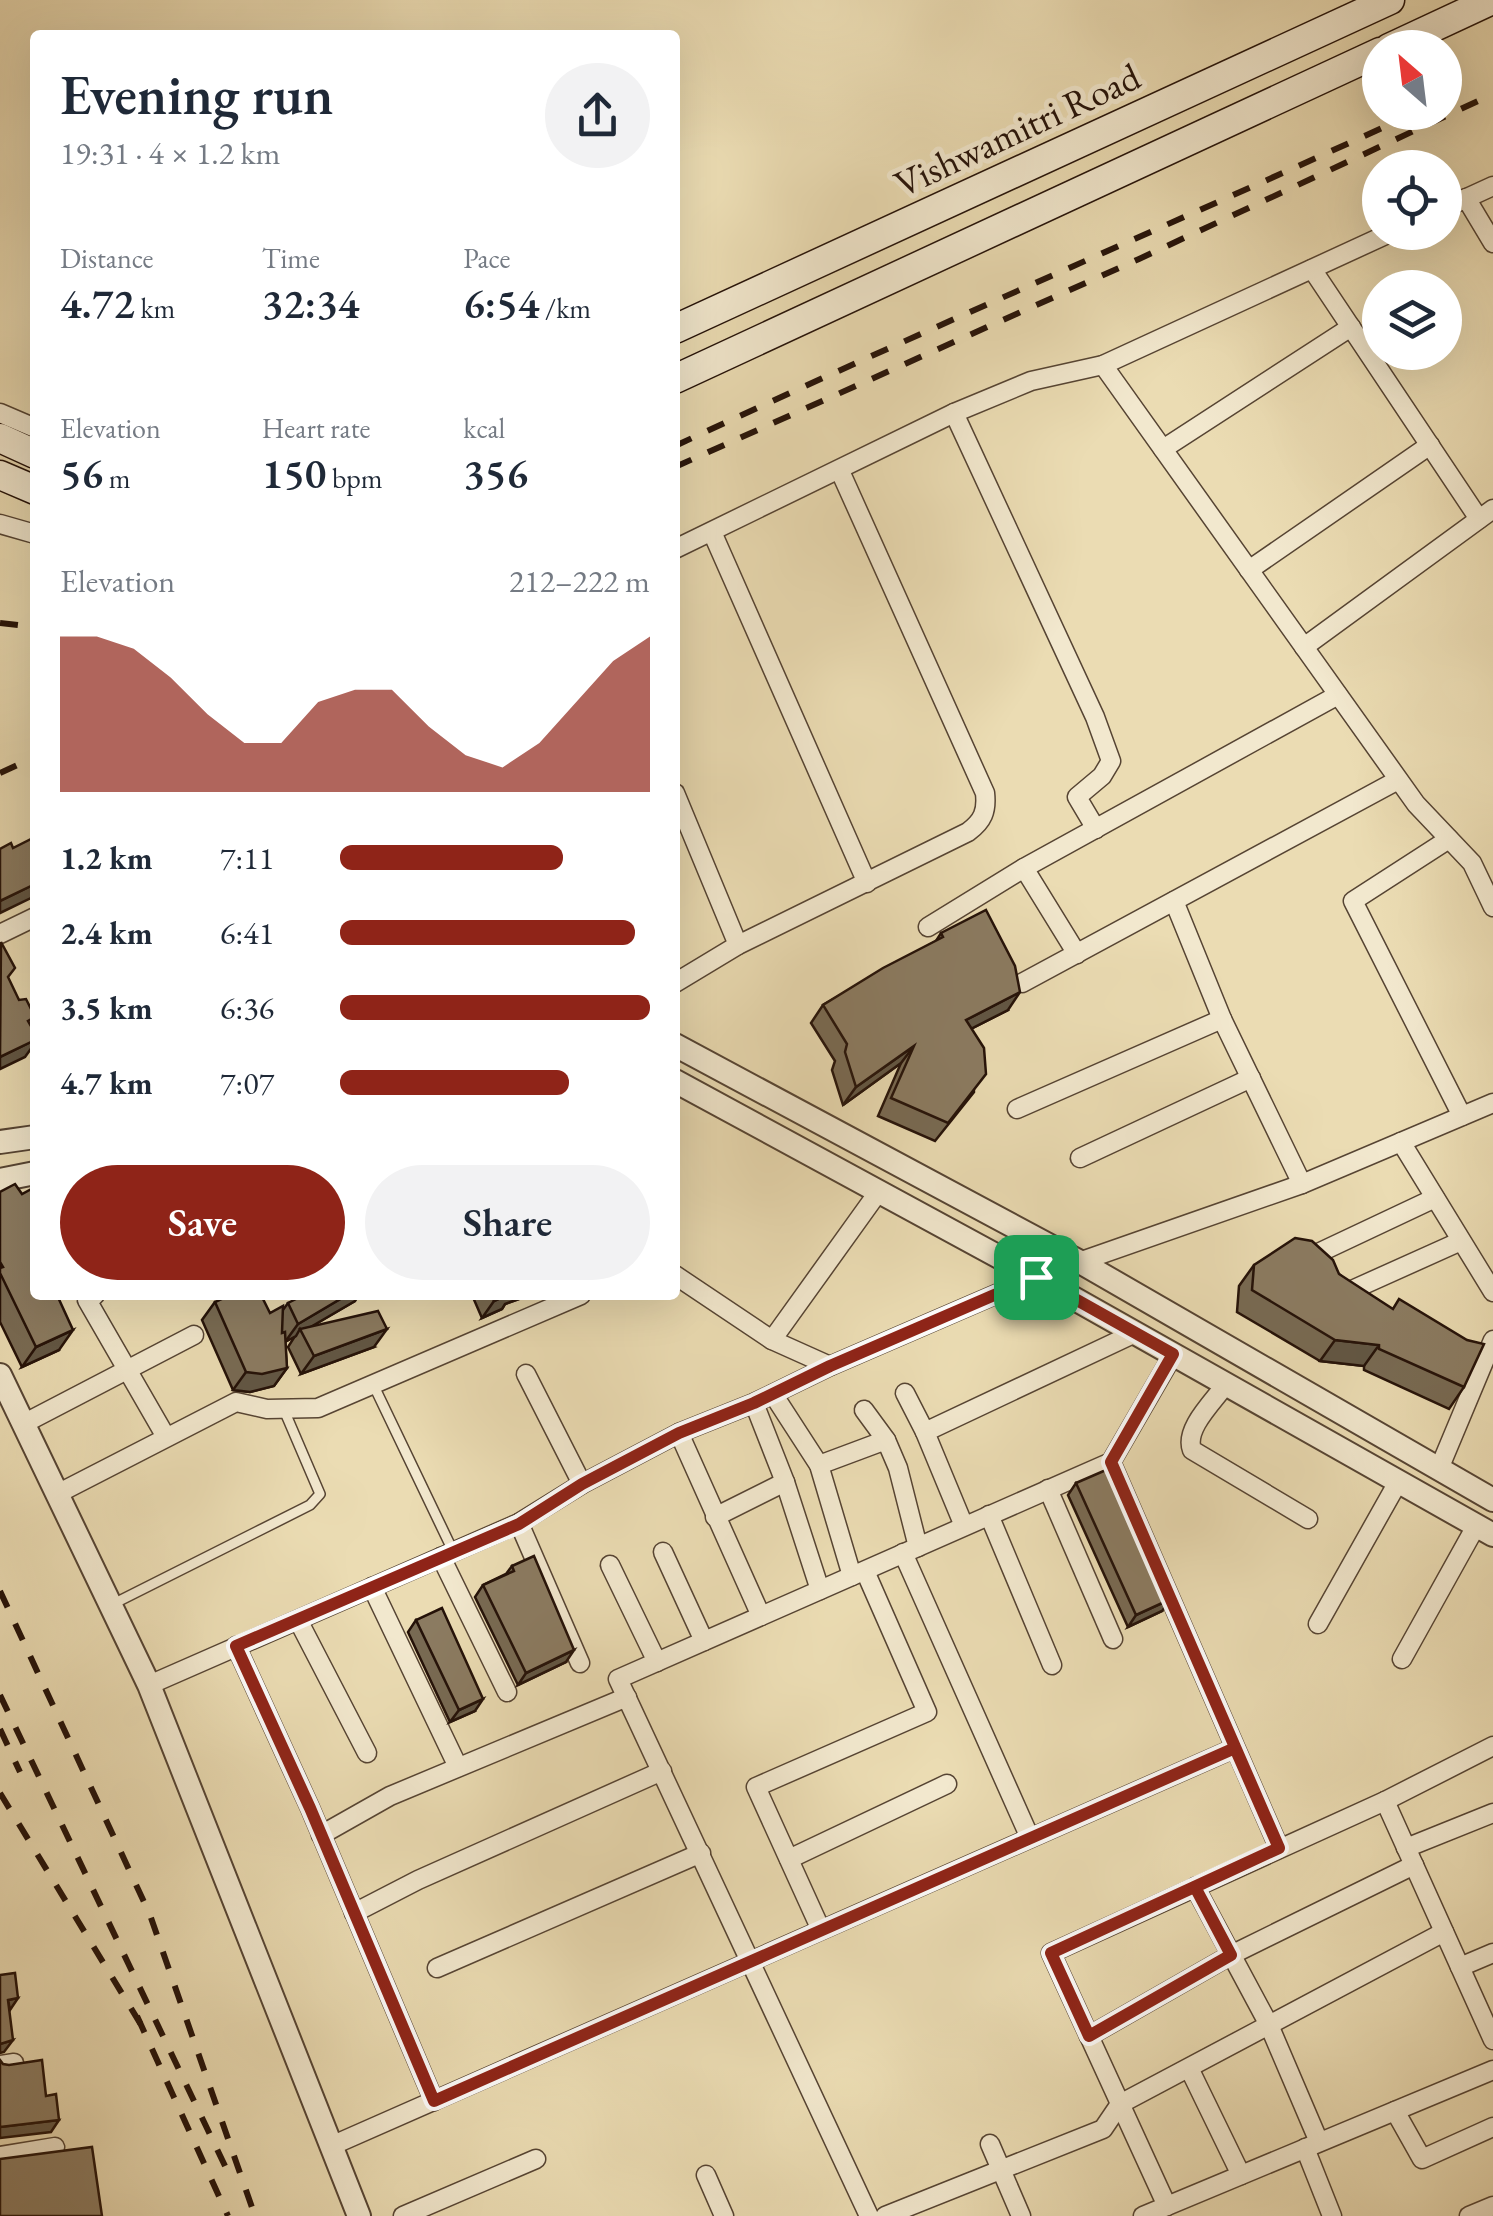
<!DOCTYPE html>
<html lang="en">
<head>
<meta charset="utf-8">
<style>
	:root { --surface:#fff; --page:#f2f2f3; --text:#1f2937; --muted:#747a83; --accent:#8f2418 }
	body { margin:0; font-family:"EB Garamond",serif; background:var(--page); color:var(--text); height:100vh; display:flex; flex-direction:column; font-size:38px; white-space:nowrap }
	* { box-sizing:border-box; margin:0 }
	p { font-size:32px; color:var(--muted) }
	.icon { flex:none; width:55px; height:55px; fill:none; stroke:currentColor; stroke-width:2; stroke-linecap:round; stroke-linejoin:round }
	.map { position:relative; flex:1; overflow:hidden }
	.details { position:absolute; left:30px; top:30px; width:650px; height:1270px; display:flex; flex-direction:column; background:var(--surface); border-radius:10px; box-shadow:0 10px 40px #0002 }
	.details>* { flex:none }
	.needle { width:65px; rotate:332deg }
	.tools { position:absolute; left:1362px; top:30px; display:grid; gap:20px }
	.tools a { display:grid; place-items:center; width:100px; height:100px; border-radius:50%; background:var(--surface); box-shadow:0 10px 40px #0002; font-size:50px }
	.pin { position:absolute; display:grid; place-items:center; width:85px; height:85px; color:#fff; margin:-42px; border-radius:20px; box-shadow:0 5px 15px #0006 }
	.round { display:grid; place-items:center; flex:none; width:105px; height:105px; border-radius:52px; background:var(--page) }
	.head { display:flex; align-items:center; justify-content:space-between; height:170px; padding:0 30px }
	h1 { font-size:55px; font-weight:600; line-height:75px }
	.stats { display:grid; grid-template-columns:repeat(3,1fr); gap:15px; height:170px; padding:10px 30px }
	.stats div { display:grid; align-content:center }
	.stats b { font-size:42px; font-weight:600 }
	.stats small { font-size:28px; font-weight:400 }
	.stats p { font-size:28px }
	.chart { height:280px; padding:20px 30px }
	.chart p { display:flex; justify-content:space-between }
	.chart svg { width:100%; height:180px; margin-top:10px; fill:var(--accent); opacity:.7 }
	.primary-button { display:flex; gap:20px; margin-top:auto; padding:20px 30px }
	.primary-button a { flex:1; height:115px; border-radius:60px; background:var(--accent); color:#fff; font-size:40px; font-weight:600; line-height:115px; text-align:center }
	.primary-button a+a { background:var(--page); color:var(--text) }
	ul { padding:0 30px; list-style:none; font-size:32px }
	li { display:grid; grid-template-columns:160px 120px 1fr; align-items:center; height:75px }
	li i { height:25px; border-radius:12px; background:var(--accent) }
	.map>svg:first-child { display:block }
</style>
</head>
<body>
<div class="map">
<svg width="1493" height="2216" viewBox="0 0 1493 2216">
	<rect width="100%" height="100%" fill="#ebdcb3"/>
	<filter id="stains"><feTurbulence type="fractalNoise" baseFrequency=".002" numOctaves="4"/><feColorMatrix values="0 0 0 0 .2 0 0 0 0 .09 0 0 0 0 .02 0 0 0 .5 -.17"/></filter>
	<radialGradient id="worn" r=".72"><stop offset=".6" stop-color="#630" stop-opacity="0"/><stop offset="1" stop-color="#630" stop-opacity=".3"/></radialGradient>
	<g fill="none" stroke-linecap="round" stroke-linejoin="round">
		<defs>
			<g id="service">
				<polyline points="373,1384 453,1551"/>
				<polyline points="113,1604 310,1505 320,1494 284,1410"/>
			</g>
			<g id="minor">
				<polyline points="1466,198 1493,243"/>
				<polyline points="1445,208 1493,186"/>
				<polyline points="1312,269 1479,519"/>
				<polyline points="1103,365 1416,804 1472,863 1493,907"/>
				<polyline points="0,413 35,428"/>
				<polyline points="954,413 1095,717 1111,761 1102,776 1077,797 1096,829"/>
				<polyline points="1163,449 1351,327"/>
				<polyline points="0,524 35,534"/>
				<polyline points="712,532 867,883"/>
				<polyline points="675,549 954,413 1031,381 1103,365 1392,232"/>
				<polyline points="1249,570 1430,445"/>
				<polyline points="1304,647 1493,509"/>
				<polyline points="675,793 738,945"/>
				<polyline points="1449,839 1353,901 1462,1116"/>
				<polyline points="1024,868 1077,954"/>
				<polyline points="1174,901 1222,1019"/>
				<polyline points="928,927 1024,868 1338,695"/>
				<polyline points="0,934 35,917"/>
				<path d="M675 983 738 945 968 832C983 821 987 811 985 793L840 471"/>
				<polyline points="1022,983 1398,780"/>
				<polyline points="1017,1109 1222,1019 1302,1184"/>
				<polyline points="1401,1142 1493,1292"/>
				<polyline points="1080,1158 1251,1078"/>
				<polyline points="1312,1256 1435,1198"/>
				<polyline points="675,1275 772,1340 830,1366"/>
				<polyline points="1352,1290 1461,1241"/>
				<polyline points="95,1295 87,1300 166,1437"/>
				<polyline points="772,1340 879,1191"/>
				<polyline points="526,1374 582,1484"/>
				<path d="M1226 1384C1213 1402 1184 1429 1192 1450L1308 1519"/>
				<polyline points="905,1393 925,1432"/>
				<polyline points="773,1394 819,1465 852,1576"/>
				<polyline points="754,1403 785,1482 820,1590"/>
				<polyline points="23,1424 194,1335"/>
				<polyline points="679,1433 761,1616"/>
				<polyline points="886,1440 898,1468 918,1547"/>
				<polyline points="1111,1462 1279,1848"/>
				<polyline points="819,1465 886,1440 864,1410"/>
				<polyline points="1439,1469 1493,1340"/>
				<polyline points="1048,1489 1113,1639"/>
				<polyline points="57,1494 236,1402 267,1409 318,1408 581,1295"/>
				<polyline points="989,1515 1052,1665"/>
				<polyline points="715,1517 785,1482"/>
				<polyline points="519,1523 580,1663"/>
				<polyline points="964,1526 925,1432 1133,1334"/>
				<polyline points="663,1552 704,1641"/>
				<polyline points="903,1553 1030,1838"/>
				<polyline points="441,1557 507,1692"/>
				<polyline points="610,1565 657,1662"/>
				<polyline points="372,1587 458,1767"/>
				<polyline points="298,1620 367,1753"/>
				<polyline points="1318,1624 1398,1482"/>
				<polyline points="236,1646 310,1808 434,2101"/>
				<polyline points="1402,1659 1476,1526"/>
				<polyline points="149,1685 519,1523 582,1484 679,1433 754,1403 830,1366 1036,1277 1302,1184 1493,1103"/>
				<polyline points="1385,1801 1493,2040"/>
				<polyline points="321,1835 390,1796 627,1697"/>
				<polyline points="1406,1848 1493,1813"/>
				<polyline points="789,1859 947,1784"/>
				<polyline points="1195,1887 1269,2025 1319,2142"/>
				<polyline points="354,1913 418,1880 662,1771"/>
				<polyline points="821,1930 756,1787 927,1712 865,1571"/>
				<polyline points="1460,1967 1493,1953"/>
				<polyline points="437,1968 701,1853"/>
				<polyline points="1089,2036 1231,1955 1414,1865"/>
				<polyline points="0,2065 14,2063"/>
				<polyline points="1189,2068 1241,2175"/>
				<polyline points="1395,2111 1422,2159 1493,2127"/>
				<polyline points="990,2144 1021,2216"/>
				<polyline points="331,2146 1235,1748"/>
				<polyline points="1305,2148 1332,2216"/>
				<polyline points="0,2156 55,2147"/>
				<polyline points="706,2175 724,2216"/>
				<polyline points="1167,2206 1051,1953 1385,1801 1493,1746"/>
				<polyline points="403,2216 536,2159"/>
				<polyline points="869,2216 618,1679 1111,1462 1173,1355"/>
				<polyline points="885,2216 1103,2129 1120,2104 1444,1932"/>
				<polyline points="1143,2216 1493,2070"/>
				<polyline points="1469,2216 1493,2206"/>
			</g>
			<g id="tertiary">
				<polyline points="675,1045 1080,1262 1493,1500"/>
				<polyline points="675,1081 1036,1277 1493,1535"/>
				<polyline points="0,1142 35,1137"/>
				<polyline points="0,1180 35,1173"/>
				<polyline points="0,1375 149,1685 359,2216"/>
			</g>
			<g id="secondary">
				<polyline points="1389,48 1492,0"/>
				<polyline points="675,329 1390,0"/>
				<polyline points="675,379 1380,52"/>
				<polyline points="0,438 35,454"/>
				<polyline points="0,475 35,490"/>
			</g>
		</defs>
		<!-- service casing -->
		<use href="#service" stroke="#564433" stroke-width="12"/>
		<!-- minor casing -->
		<use href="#minor" stroke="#564433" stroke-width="21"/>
		<!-- tertiary casing -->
		<use href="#tertiary" stroke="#564433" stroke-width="26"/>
		<!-- secondary casing -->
		<use href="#secondary" stroke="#241108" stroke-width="31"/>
		<!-- service -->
		<use href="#service" stroke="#f2e8ce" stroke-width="9"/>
		<!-- minor -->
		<use href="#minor" stroke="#f2e8ce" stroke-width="18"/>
		<!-- tertiary -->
		<use href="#tertiary" stroke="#f2e8ce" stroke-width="22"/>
		<!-- secondary -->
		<use href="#secondary" stroke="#f2e8ce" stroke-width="28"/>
		<!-- rail -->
		<g stroke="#241108" stroke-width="6" stroke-dasharray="18 18" stroke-linecap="butt">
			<path d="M675 446C921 331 1171 225 1417 112"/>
			<polyline points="675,467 1139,259 1493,94"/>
			<polyline points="0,623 35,627"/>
			<polyline points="0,773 35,757"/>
			<polyline points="0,1591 150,1915 255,2216"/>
			<polyline points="0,1695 226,2168"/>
			<polyline points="0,1729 20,1772"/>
			<polyline points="0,1793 143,2028"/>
			<polyline points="137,2016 228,2216"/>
		</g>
	</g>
	<!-- wall -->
	<g fill="#786a53" stroke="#241108" stroke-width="2.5">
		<polygon points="941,933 1008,1010 971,1029 974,1092 935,1141 878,1116 901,1063 843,1105 832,1070 835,1061 811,1023 823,1005 936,941"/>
		<polygon points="0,1192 59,1350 22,1367 0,1322"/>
		<polygon points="1254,1265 1339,1274 1464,1387 1449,1409 1364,1370 1364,1366 1320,1361 1237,1312 1239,1286"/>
		<polygon points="472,1295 530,1295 505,1304 502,1309 482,1318"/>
		<polygon points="355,1301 312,1326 374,1347 301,1374 288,1347 295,1336 285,1342 287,1368 274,1386 250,1392 233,1390 202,1320 215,1302 270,1313 283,1310 288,1303"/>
		<polygon points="1076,1483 1162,1611 1128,1627 1068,1495"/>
		<polygon points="512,1566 566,1662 518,1685 475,1597 483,1585 506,1574"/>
		<polygon points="416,1620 475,1711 450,1722 408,1632"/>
	</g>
	<!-- shaded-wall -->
	<g fill="#615644" stroke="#241108" stroke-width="2.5">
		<polygon points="35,884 35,896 0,913 0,901"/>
		<polygon points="1020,992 1008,1010 953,1038 966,1020"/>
		<polygon points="35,1040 35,1043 25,1057 0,1069 0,1057"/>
		<polygon points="914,1046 901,1063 843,1105 856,1087"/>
		<polygon points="347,1295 359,1295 355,1301 302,1332 300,1329 296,1336 285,1342 298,1324"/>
		<polygon points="507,1295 530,1295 505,1304 502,1309 482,1318 494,1301"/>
		<polygon points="387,1329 374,1347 301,1374 314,1356"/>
		<polygon points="73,1330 59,1350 22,1367 36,1347"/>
		<polygon points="1335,1340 1379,1345 1364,1366 1320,1361"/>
		<polygon points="287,1368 274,1386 250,1392 233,1390 246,1372"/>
		<polygon points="1171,1599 1162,1611 1128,1627 1136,1615"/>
		<polygon points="574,1650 566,1662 518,1685 526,1673"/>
		<polygon points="483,1699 475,1711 450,1722 459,1710"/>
		<polygon points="18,1998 10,2010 8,2000"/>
		<polygon points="13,2040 4,2052 0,2053 0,2044"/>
		<polygon points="59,2120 51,2132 0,2138 0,2127"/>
	</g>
	<!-- building -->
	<g fill="#8b7b61" stroke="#241108" stroke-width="2.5">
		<polygon points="35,837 35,884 0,901 0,849 11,843 13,848"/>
		<polygon points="986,910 1015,966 1020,992 966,1020 984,1048 986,1074 948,1123 891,1098 914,1046 856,1087 845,1052 847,1044 823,1005 883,968 943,937 941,933"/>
		<polygon points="1,942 15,968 8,977 19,1000 26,999 35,1017 28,1021 35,1033 35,1040 0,1057"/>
		<polygon points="15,1184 22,1194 35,1187 35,1295 57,1295 73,1330 36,1347 0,1273 0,1268 3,1267 0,1262 0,1192"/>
		<polygon points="1295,1238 1312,1241 1333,1260 1339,1274 1393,1309 1399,1299 1467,1340 1484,1344 1464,1387 1379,1349 1379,1345 1335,1340 1252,1290 1254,1265"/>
		<polygon points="230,1295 261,1295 270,1313 283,1306 282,1333 285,1332 287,1368 262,1374 246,1372 215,1302"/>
		<polygon points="304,1295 347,1295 298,1324 288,1303"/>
		<polygon points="492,1295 507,1295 494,1301"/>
		<polygon points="378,1311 387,1329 314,1356 300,1329"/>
		<polygon points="1106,1470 1126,1517 1132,1515 1171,1599 1136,1615 1076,1483"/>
		<polygon points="534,1556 574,1650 526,1673 483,1585 514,1571 512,1566"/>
		<polygon points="442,1608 483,1699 459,1710 416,1620"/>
		<polygon points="15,1973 18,1998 8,2000 13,2040 0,2044 0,1975"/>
		<polygon points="0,2060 3,2064 9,2065 42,2060 46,2096 56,2094 59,2120 0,2127"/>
		<polygon points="92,2147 102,2216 0,2216 0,2159"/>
	</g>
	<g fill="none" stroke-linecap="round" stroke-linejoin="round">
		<defs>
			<polyline id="route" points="1036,1277 830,1366 754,1403 679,1433 582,1484 519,1524 236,1646 310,1808 434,2101 1235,1748 1279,1848 1195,1887 1231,1955 1089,2036 1051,1953 1279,1848 1111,1462 1173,1354 1036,1277"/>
		</defs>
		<!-- route casing -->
		<use href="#route" stroke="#fff" stroke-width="20"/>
		<!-- route -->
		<use href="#route" stroke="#8f2418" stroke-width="12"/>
	</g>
	<g text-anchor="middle" stroke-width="10" stroke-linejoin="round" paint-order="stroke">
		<!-- street labels -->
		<g font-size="38" fill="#241108" stroke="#f2e8ce">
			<text transform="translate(1017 130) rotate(-25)" y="13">Vishwamitri Road</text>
		</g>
	</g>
	<rect width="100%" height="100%" filter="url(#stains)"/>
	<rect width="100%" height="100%" fill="url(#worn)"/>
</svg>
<div class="tools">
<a><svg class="needle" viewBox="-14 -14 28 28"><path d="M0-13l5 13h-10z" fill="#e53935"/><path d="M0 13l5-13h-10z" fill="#747a83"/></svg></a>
<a><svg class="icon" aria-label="locate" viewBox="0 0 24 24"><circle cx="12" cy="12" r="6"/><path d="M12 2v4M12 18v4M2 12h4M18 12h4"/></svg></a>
<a><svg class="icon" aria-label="layers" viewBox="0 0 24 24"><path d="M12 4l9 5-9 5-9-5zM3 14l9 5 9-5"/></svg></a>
</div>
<div class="pin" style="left:1036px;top:1277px;background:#1e9e55"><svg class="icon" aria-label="arrive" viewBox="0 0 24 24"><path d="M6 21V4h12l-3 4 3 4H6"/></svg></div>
<section class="details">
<div class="head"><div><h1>Evening run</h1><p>19:31 · 4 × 1.2 km</p></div><a class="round"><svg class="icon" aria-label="share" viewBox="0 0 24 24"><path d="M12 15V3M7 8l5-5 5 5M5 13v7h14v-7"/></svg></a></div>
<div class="stats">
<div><p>Distance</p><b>4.72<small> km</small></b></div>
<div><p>Time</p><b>32:34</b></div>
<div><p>Pace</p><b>6:54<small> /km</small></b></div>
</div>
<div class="stats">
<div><p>Elevation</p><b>56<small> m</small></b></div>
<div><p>Heart rate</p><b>150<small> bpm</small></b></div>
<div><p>kcal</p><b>356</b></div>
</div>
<div class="chart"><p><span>Elevation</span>212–222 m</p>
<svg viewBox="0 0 160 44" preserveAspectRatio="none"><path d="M0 44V6L10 6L20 9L30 16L40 25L50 32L60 32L70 22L80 19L90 19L100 28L110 35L120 38L130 32L140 22L150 12L160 6V44z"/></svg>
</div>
<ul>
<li><b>1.2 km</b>7:11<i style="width:72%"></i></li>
<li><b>2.4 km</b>6:41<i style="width:95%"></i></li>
<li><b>3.5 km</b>6:36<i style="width:100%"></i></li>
<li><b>4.7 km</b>7:07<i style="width:74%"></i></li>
</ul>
<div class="primary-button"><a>Save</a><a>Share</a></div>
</section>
</div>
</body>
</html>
